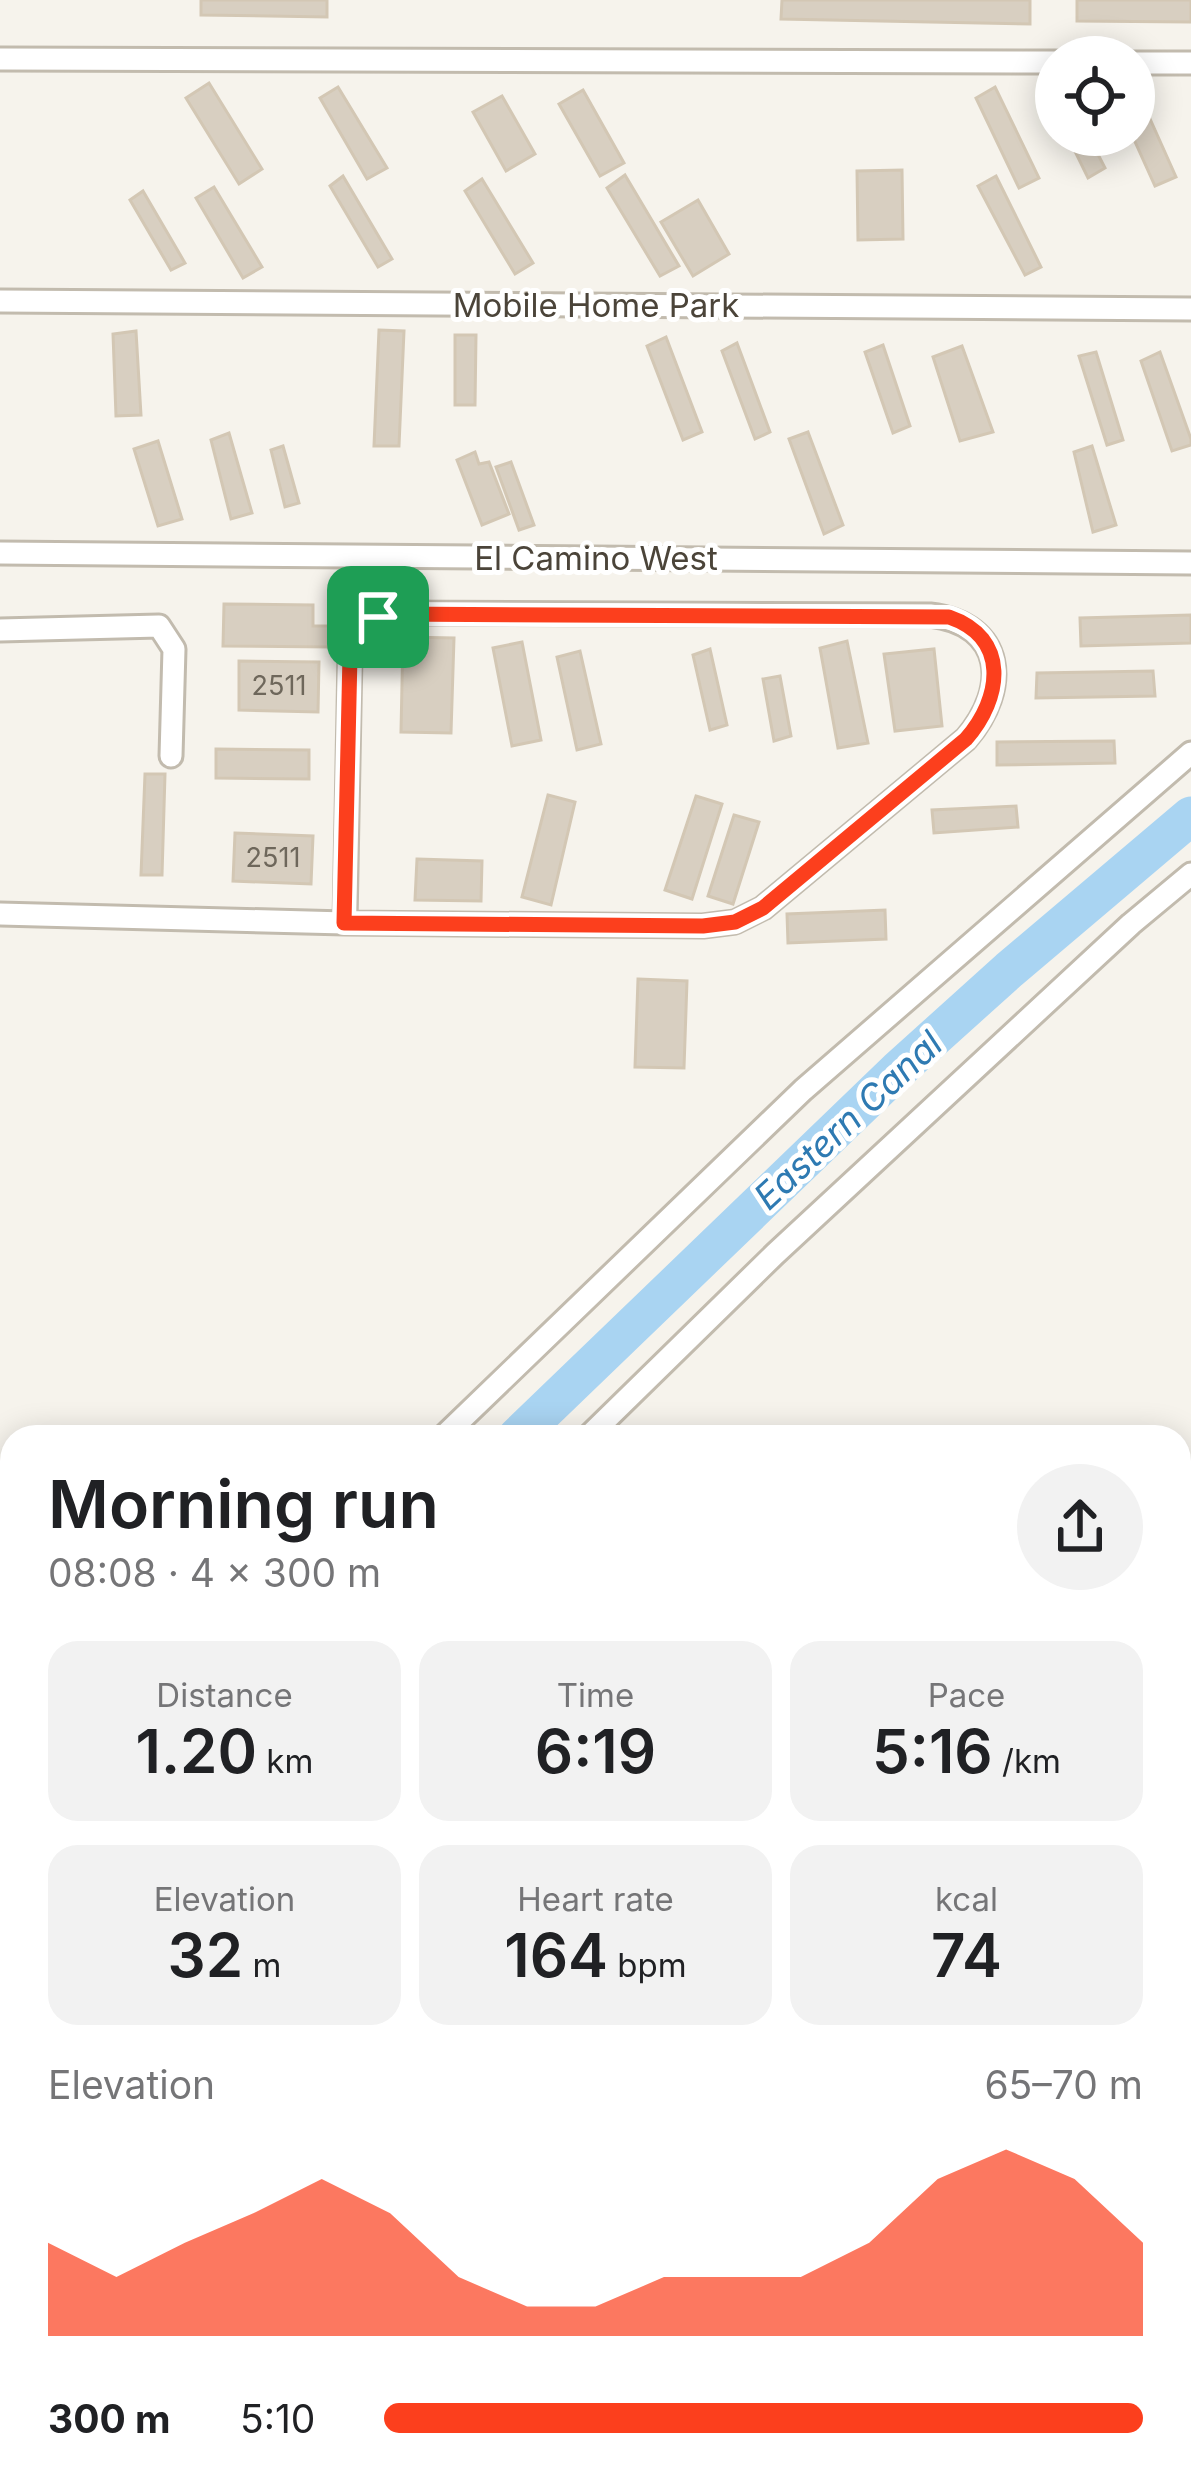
<!DOCTYPE html>
<html lang="en">
<head>
<meta charset="utf-8">
<style>
	:root { --surface:#fff; --page:#f2f2f2; --text:#202124; --muted:#757577; --accent:#fc3f1d }
	body { margin:0; font-family:Inter,sans-serif; background:var(--page); color:var(--text); height:100vh; display:flex; flex-direction:column; font-size:45px; white-space:nowrap }
	* { box-sizing:border-box; margin:0 }
	p { font-size:39px; color:var(--muted) }
	.icon { flex:none; width:66px; height:66px; fill:none; stroke:currentColor; stroke-width:2; stroke-linecap:round; stroke-linejoin:round }
	.map { position:relative; flex:1; overflow:hidden }
	.details { position:absolute; left:0px; top:1425px; width:1191px; height:1062px; display:flex; flex-direction:column; background:var(--surface); border-radius:36px 36px 0 0; box-shadow:0 6px 30px #0003 }
	.details>* { flex:none }
	.controls { position:absolute; left:1035px; top:36px; display:grid; gap:24px }
	.controls a { display:grid; place-items:center; width:120px; height:120px; border-radius:50%; background:var(--surface); box-shadow:0 6px 30px #0003; font-size:60px }
	.pin { position:absolute; display:grid; place-items:center; width:102px; height:102px; color:#fff; margin:-51px; border-radius:24px; box-shadow:0 6px 18px #0006 }
	.round { display:grid; place-items:center; flex:none; width:126px; height:126px; border-radius:63px; background:var(--page) }
	.summary { display:flex; align-items:center; justify-content:space-between; height:204px; padding:0 48px }
	h1 { font-size:66px; font-weight:600; line-height:90px }
	.stats { display:grid; grid-template-columns:repeat(3,1fr); gap:18px; height:204px; padding:12px 48px }
	.stats div { display:grid; align-content:center; border-radius:30px; background:var(--page); text-align:center }
	.stats b { font-size:60px; font-weight:600 }
	.stats small { font-size:33px; font-weight:400 }
	.stats p { font-size:33px }
	.chart { height:336px; padding:24px 48px }
	.chart p { display:flex; justify-content:space-between }
	.chart svg { width:100%; height:216px; margin-top:12px; fill:var(--accent); opacity:.7 }
	ul { padding:0 48px; list-style:none; font-size:39px }
	li { display:grid; grid-template-columns:192px 144px 1fr; align-items:center; height:90px }
	li i { height:30px; border-radius:15px; background:var(--accent) }
	.map>svg:first-child { display:block }
</style>
</head>
<body>
<div class="map">
<svg width="1191" height="2487" viewBox="0 0 1191 2487">
	<rect width="100%" height="100%" fill="#f6f3ec"/>
	<g fill="none" stroke-linecap="round" stroke-linejoin="round">
		<!-- canal -->
		<g stroke="#a9d4f2" stroke-width="39">
			<polyline points="517,1437 898,1070 1009,970 1191,816"/>
			<polyline points="0,1937 12,1925"/>
		</g>
	</g>
	<!-- building -->
	<g fill="#d8cfc1" stroke="#d3c7b4" stroke-width="3">
		<polygon points="201,0 327,0 327,17 201,15"/>
		<polygon points="782,0 1030,0 1030,24 781,19"/>
		<polygon points="1077,0 1191,0 1191,22 1077,21"/>
		<polygon points="209,83 262,169 239,184 186,98"/>
		<polygon points="1134,83 1176,177 1155,186 1132,135 1134,135"/>
		<polygon points="338,87 387,168 367,179 320,98"/>
		<polygon points="995,87 1039,178 1019,188 976,98"/>
		<polygon points="583,90 624,163 600,176 559,104"/>
		<polygon points="502,96 535,154 506,171 473,112"/>
		<polygon points="1067,135 1088,135 1105,168 1088,178"/>
		<polygon points="902,170 903,239 858,240 857,171"/>
		<polygon points="625,175 679,266 660,276 607,188"/>
		<polygon points="343,176 392,259 378,267 330,186"/>
		<polygon points="996,176 1041,267 1025,275 978,186"/>
		<polygon points="482,179 533,263 515,274 465,191"/>
		<polygon points="214,187 262,267 243,278 196,198"/>
		<polygon points="143,191 185,263 171,270 130,200"/>
		<polygon points="698,200 729,254 693,276 661,222"/>
		<polygon points="379,330 404,331 399,446 374,446"/>
		<polygon points="136,331 141,415 116,416 113,334"/>
		<polygon points="455,335 476,335 475,405 455,405"/>
		<polygon points="666,337 702,432 683,440 647,346"/>
		<polygon points="737,343 770,432 755,439 722,351"/>
		<polygon points="883,345 910,426 893,433 865,352"/>
		<polygon points="962,346 993,432 960,441 933,357"/>
		<polygon points="1096,352 1123,440 1107,445 1079,356"/>
		<polygon points="1160,352 1191,439 1191,445 1172,451 1141,361"/>
		<polygon points="808,432 843,525 824,534 789,439"/>
		<polygon points="229,433 252,513 231,519 211,440"/>
		<polygon points="158,441 182,519 158,526 134,449"/>
		<polygon points="283,446 299,503 285,507 271,450"/>
		<polygon points="1092,446 1116,525 1093,532 1074,452"/>
		<polygon points="475,452 479,464 489,462 509,514 482,525 457,460"/>
		<polygon points="511,462 534,525 519,530 496,467"/>
		<polygon points="224,604 313,605 313,626 332,626 332,647 223,646"/>
		<polygon points="1191,615 1191,643 1081,646 1080,618"/>
		<polygon points="403,637 454,638 451,733 401,732"/>
		<polygon points="847,641 868,743 838,748 820,648"/>
		<polygon points="522,642 541,740 512,746 493,648"/>
		<polygon points="710,649 727,725 710,730 693,655"/>
		<polygon points="934,649 942,726 895,731 884,654"/>
		<polygon points="580,651 601,744 577,750 557,657"/>
		<polygon points="239,661 319,662 318,712 239,710"/>
		<polygon points="1153,671 1155,696 1036,698 1037,673"/>
		<polygon points="780,676 791,736 774,741 763,679"/>
		<polygon points="1114,741 1115,763 997,765 997,742"/>
		<polygon points="216,749 309,750 309,779 216,778"/>
		<polygon points="145,774 165,774 162,875 141,875"/>
		<polygon points="548,795 575,802 551,905 522,897"/>
		<polygon points="696,796 722,804 692,899 665,890"/>
		<polygon points="1016,806 1018,827 934,833 932,810"/>
		<polygon points="734,815 759,822 733,904 708,896"/>
		<polygon points="235,833 313,836 311,884 233,881"/>
		<polygon points="417,859 482,861 481,901 415,900"/>
		<polygon points="885,910 886,939 788,943 787,914"/>
		<polygon points="638,979 687,981 684,1068 635,1067"/>
		<polygon points="1179,2299 1191,2347 1191,2405 1179,2408"/>
		<polygon points="1191,2437 1191,2487 1125,2487 1123,2475 1179,2475 1179,2439"/>
		<polygon points="898,2475 978,2475 981,2487 885,2487 900,2483"/>
	</g>
	<g fill="none" stroke-linecap="round" stroke-linejoin="round">
		<defs>
			<g id="service">
				<polyline points="0,59 1056,62"/>
				<polyline points="1134,63 1191,63"/>
				<polyline points="0,301 1191,309"/>
				<polyline points="0,553 1191,563"/>
				<polyline points="0,630 159,626 174,649 171,756"/>
				<path d="M0 914 345 923 703 926 735 922 763 908 966 739C1010 688 1005 624 930 615L390 613C367 619 356 631 350 655L345 923"/>
				<polyline points="443,1437 803,1090 1191,753"/>
				<polyline points="588,1437 775,1254 1131,924 1191,874"/>
				<polyline points="0,1864 12,1852"/>
				<polyline points="0,2016 12,2005"/>
			</g>
			<g id="minor">
				<polyline points="1179,2181 1191,2176"/>
				<polyline points="788,2475 793,2487"/>
				<polyline points="375,2487 441,2475"/>
			</g>
		</defs>
		<!-- service casing -->
		<use href="#service" stroke="#c2bbae" stroke-width="27"/>
		<!-- minor casing -->
		<use href="#minor" stroke="#c2bbae" stroke-width="48"/>
		<!-- service -->
		<use href="#service" stroke="#fff" stroke-width="21"/>
		<!-- minor -->
		<use href="#minor" stroke="#fff" stroke-width="42"/>
	</g>
	<g fill="none" stroke-linecap="round" stroke-linejoin="round">
		<defs>
			<path id="route" d="M390 614 949 617C1010 638 1002 698 966 739L763 908 735 922 703 926 344 923 350 655C356 631 367 620 390 614Z"/>
		</defs>
		<!-- route casing -->
		<use href="#route" stroke="#fff" stroke-width="24"/>
		<!-- route -->
		<use href="#route" stroke="#fc3f1d" stroke-width="15"/>
	</g>
	<g text-anchor="middle" stroke-width="10" stroke-linejoin="round" paint-order="stroke">
		<!-- number labels -->
		<g font-size="27" fill="#6e675b">
			<text x="279" y="695">2511</text>
			<text x="273" y="867">2511</text>
		</g>
		<!-- street labels -->
		<g font-size="33" fill="#4b4439" stroke="#fff">
			<text x="596" y="317">Mobile Home Park</text>
			<text x="596" y="570">El Camino West</text>
		</g>
		<!-- water labels -->
		<g font-size="36" font-style="italic" fill="#2e7ab2" stroke="#fff">
			<text transform="translate(848 1120) rotate(-43)" y="13">Eastern Canal</text>
		</g>
	</g>
</svg>
<div class="controls">
<a><svg class="icon" aria-label="locate" viewBox="0 0 24 24"><circle cx="12" cy="12" r="6"/><path d="M12 2v4M12 18v4M2 12h4M18 12h4"/></svg></a>
</div>
<div class="pin" style="left:378px;top:617px;background:#1e9e55"><svg class="icon" aria-label="arrive" viewBox="0 0 24 24"><path d="M6 21V4h12l-3 4 3 4H6"/></svg></div>
<section class="details">
<div class="summary"><div><h1>Morning run</h1><p>08:08 · 4 × 300 m</p></div><a class="round"><svg class="icon" aria-label="share" viewBox="0 0 24 24"><path d="M12 15V3M7 8l5-5 5 5M5 13v7h14v-7"/></svg></a></div>
<div class="stats">
<div><p>Distance</p><b>1.20<small> km</small></b></div>
<div><p>Time</p><b>6:19</b></div>
<div><p>Pace</p><b>5:16<small> /km</small></b></div>
</div>
<div class="stats">
<div><p>Elevation</p><b>32<small> m</small></b></div>
<div><p>Heart rate</p><b>164<small> bpm</small></b></div>
<div><p>kcal</p><b>74</b></div>
</div>
<div class="chart"><p><span>Elevation</span>65–70 m</p>
<svg viewBox="0 0 160 44" preserveAspectRatio="none"><path d="M0 44V25L10 32L20 25L30 19L40 12L50 19L60 32L70 38L80 38L90 32L100 32L110 32L120 25L130 12L140 6L150 12L160 25V44z"/></svg>
</div>
<ul>
<li><b>300 m</b>5:10<i style="width:100%"></i></li>
</ul>
</section>
</div>
</body>
</html>
